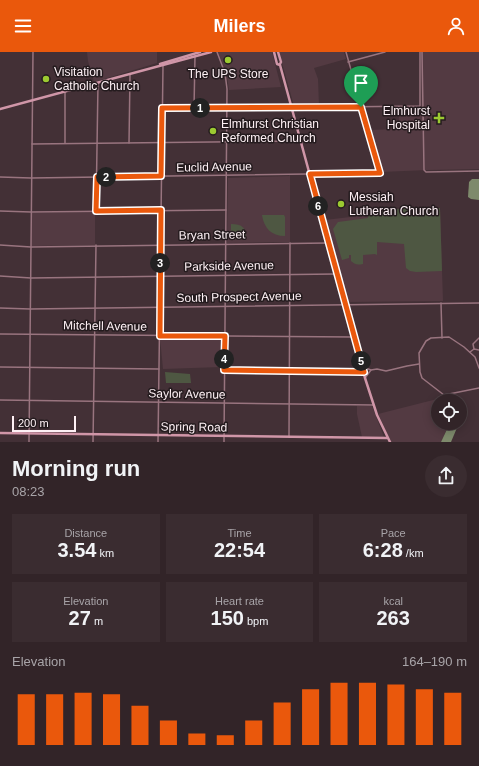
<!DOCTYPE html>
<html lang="en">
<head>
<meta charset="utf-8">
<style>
	:root { --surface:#322428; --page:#3a2c30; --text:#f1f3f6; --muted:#a8a4a8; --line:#4d4145; --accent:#ea580c }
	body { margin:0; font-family:Arial,sans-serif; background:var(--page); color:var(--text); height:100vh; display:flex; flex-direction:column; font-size:15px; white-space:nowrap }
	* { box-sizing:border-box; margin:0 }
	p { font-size:13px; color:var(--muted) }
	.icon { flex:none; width:22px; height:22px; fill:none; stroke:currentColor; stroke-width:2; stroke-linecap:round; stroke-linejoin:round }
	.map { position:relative; height:390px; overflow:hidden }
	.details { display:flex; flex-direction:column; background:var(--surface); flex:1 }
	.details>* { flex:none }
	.buttons { position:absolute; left:431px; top:342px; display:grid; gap:8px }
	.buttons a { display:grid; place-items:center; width:36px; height:36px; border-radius:50%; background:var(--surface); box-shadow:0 2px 10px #0003,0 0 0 1px var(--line); font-size:20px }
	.scale { position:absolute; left:12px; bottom:10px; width:64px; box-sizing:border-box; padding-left:4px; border:2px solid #fef1f5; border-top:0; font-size:11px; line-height:14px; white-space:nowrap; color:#fef1f5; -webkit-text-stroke:3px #241b1e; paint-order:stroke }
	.pin { position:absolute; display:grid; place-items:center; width:34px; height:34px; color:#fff; margin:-41px -17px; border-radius:50% 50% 50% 0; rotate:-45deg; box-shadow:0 0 4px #0007 }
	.pin .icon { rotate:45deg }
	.km { position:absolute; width:20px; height:20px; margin:-10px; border-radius:50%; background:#222; color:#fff; font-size:11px; line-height:20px; text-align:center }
	.round { display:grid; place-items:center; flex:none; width:42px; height:42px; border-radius:21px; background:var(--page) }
	.summary { display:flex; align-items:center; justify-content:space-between; height:68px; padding:0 12px }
	h1 { font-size:22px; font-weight:800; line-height:30px }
	.metrics { display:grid; grid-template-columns:repeat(3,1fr); gap:6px; height:68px; padding:4px 12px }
	.metrics div { display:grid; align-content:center; border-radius:0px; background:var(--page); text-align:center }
	.metrics b { font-size:20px; font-weight:800 }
	.metrics small { font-size:11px; font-weight:400 }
	.metrics p { font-size:11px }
	.chart { height:112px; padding:8px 12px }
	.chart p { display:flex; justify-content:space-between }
	.chart svg { width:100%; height:72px; margin-top:4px; stroke:var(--accent); stroke-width:6 }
	header { display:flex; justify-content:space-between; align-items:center; height:52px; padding:0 12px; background:var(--accent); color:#fff; font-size:18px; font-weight:800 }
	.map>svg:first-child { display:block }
</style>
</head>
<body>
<header><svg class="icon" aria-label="menu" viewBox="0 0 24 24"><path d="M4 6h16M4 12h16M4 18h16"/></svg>Milers<svg class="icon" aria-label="person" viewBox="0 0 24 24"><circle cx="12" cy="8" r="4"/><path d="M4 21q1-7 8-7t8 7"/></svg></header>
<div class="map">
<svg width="479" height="390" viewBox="0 0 479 390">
	<rect width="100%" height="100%" fill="#433036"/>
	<!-- built -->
	<g fill="#533a42">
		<polygon points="87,0 157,0 157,11 94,30 88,9"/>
		<polygon points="218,0 272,0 281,35 229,38 227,24"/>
		<polygon points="279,0 344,0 346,7 314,16 318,27 319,54 294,54"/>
		<polygon points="421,0 479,0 479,117 428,118 381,120 369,78 399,77 399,55 421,55"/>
		<polygon points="290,123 290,190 227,191 228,126 289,124"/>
		<polygon points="416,155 425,160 427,157 440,156 443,249 347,250 325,168 367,163 367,161"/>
		<polygon points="95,160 95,193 31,194 32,161"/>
		<polygon points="160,286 224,286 221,315 163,317"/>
		<polygon points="441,346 441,349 438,349 438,371 450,371 441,390 391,390 378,362"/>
		<polygon points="357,354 372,354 384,385 362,385 357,362"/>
	</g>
	<!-- green -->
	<g fill="#4e5742">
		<path d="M416 155 425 160 427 157 440 156 442 219 416 220 410 219 406 216 404 192 377 190V203L375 202 363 203V212C357 213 356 213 351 209V203H349V206L342 208 333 177 338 170 368 166 367 161Z"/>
		<path d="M262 163H284L285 165V184C271 184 264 176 262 163Z"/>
		<path d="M231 172C242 172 247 176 246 187L231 186Z"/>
		<polygon points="165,320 190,322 191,331 166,331"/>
	</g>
	<!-- water -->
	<g fill="#7e8a6c">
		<polygon points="472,127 479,127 479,148 471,147 468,145 469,130"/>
		<polygon points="450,371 459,371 451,390 441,390"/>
	</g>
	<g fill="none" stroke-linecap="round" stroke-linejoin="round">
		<!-- street -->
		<g stroke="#99747f" stroke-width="1.5">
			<polyline points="217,0 225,21 227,37 224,390"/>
			<polyline points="422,0 424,118 426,120 479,119"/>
			<polyline points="348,10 385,0"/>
			<polyline points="65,40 65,91"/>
			<polyline points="194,56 195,4"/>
			<polyline points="162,57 420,54 420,0"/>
			<polyline points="129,91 130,23"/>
			<polyline points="32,92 300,89"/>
			<polyline points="0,125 31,126 380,121 346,0"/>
			<polyline points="0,159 31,160 226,158"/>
			<polyline points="96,159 98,31"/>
			<polyline points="0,193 31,195 328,191"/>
			<polyline points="0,224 31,226 336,222"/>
			<polyline points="441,251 442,286"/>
			<polyline points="0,256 30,257 479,251"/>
			<polyline points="0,282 354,285"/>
			<polyline points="474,297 473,292 479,286"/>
			<polyline points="470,300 474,297 479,298"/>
			<polyline points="0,315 159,317"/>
			<polyline points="363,315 371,318 377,317 386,319 407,314 419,312"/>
			<polyline points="479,316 475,305 464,295 449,285 431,286 426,289 419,301 420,320 422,326 444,343 479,336"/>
			<polyline points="224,318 362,320"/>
			<polyline points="365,326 371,318"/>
			<polyline points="0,348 373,353"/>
			<polyline points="289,385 290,191"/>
			<polyline points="29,390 33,0"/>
			<polyline points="93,390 96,193"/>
			<polyline points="158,390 163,14"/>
		</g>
		<!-- secondary -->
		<g stroke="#d096a8" stroke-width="2.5">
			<polyline points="274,0 277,12 280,13 365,326 377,363 390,390"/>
			<polyline points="278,0 281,10 280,12"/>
			<polyline points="160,12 200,0"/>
			<polyline points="0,57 211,0"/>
			<polyline points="0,381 387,386"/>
		</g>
	</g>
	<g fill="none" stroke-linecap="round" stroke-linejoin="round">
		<defs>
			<polygon id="route" points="361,55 380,121 310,122 364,320 224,318 225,284 160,284 161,158 96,159 97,125 161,124 162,56"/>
		</defs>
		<!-- route casing -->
		<use href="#route" stroke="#fff" stroke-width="8"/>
		<!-- route -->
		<use href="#route" stroke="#ea580c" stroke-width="5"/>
	</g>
	<!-- markers -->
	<g fill="#9cca31" stroke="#241b1e" stroke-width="1.5">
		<circle cx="228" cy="8" r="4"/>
		<circle cx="46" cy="27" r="4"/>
		<path d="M437 60h4v4h4v4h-4v4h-4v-4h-4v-4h4z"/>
		<circle cx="213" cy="79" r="4"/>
		<circle cx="341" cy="152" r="4"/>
	</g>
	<g text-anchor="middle" stroke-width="3" stroke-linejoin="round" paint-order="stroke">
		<!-- poi labels -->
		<g font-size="12" fill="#fef1f5" stroke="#241b1e" text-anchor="start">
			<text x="54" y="24">Visitation<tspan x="54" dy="14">Catholic Church</tspan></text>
			<text x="228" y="26" text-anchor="middle">The UPS Store</text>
			<text x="430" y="63" text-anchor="end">Elmhurst<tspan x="430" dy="14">Hospital</tspan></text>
			<text x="221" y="76">Elmhurst Christian<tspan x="221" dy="14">Reformed Church</tspan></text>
			<text x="349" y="149">Messiah<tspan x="349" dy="14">Lutheran Church</tspan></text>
		</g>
		<!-- street labels -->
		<g font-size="12" fill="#fef1f5" stroke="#241b1e">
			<text transform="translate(214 115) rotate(-1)" y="4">Euclid Avenue</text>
			<text transform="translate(212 183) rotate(-1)" y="4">Bryan Street</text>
			<text transform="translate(229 214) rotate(-1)" y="4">Parkside Avenue</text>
			<text transform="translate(239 245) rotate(-1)" y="4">South Prospect Avenue</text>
			<text transform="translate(105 274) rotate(1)" y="4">Mitchell Avenue</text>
			<text transform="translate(187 342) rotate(1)" y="4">Saylor Avenue</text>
			<text transform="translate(194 375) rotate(1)" y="4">Spring Road</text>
		</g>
	</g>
</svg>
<div class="buttons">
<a><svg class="icon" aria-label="locate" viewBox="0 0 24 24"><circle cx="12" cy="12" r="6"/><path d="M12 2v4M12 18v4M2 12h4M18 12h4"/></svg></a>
</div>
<div class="scale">200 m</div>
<div class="pin" style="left:361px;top:55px;background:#1e9e55"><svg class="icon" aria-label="arrive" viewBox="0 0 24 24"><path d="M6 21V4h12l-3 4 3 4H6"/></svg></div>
<b class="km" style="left:200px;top:56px">1</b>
<b class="km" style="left:106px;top:125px">2</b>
<b class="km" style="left:160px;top:211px">3</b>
<b class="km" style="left:224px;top:307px">4</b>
<b class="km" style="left:361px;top:309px">5</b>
<b class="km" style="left:318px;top:154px">6</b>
</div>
<section class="details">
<div class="summary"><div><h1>Morning run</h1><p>08:23</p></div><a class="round"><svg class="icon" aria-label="share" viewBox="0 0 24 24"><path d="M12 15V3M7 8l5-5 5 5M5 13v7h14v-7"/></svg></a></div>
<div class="metrics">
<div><p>Distance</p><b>3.54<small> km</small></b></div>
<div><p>Time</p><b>22:54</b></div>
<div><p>Pace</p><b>6:28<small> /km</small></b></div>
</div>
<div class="metrics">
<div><p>Elevation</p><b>27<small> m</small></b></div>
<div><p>Heart rate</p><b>150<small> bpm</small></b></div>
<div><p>kcal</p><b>263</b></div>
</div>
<div class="chart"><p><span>Elevation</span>164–190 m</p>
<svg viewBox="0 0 160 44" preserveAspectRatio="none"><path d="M5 44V13M15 44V13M25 44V12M35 44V13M45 44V20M55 44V29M65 44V37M75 44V38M85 44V29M95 44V18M105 44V10M115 44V6M125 44V6M135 44V7M145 44V10M155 44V12"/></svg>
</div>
</section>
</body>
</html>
